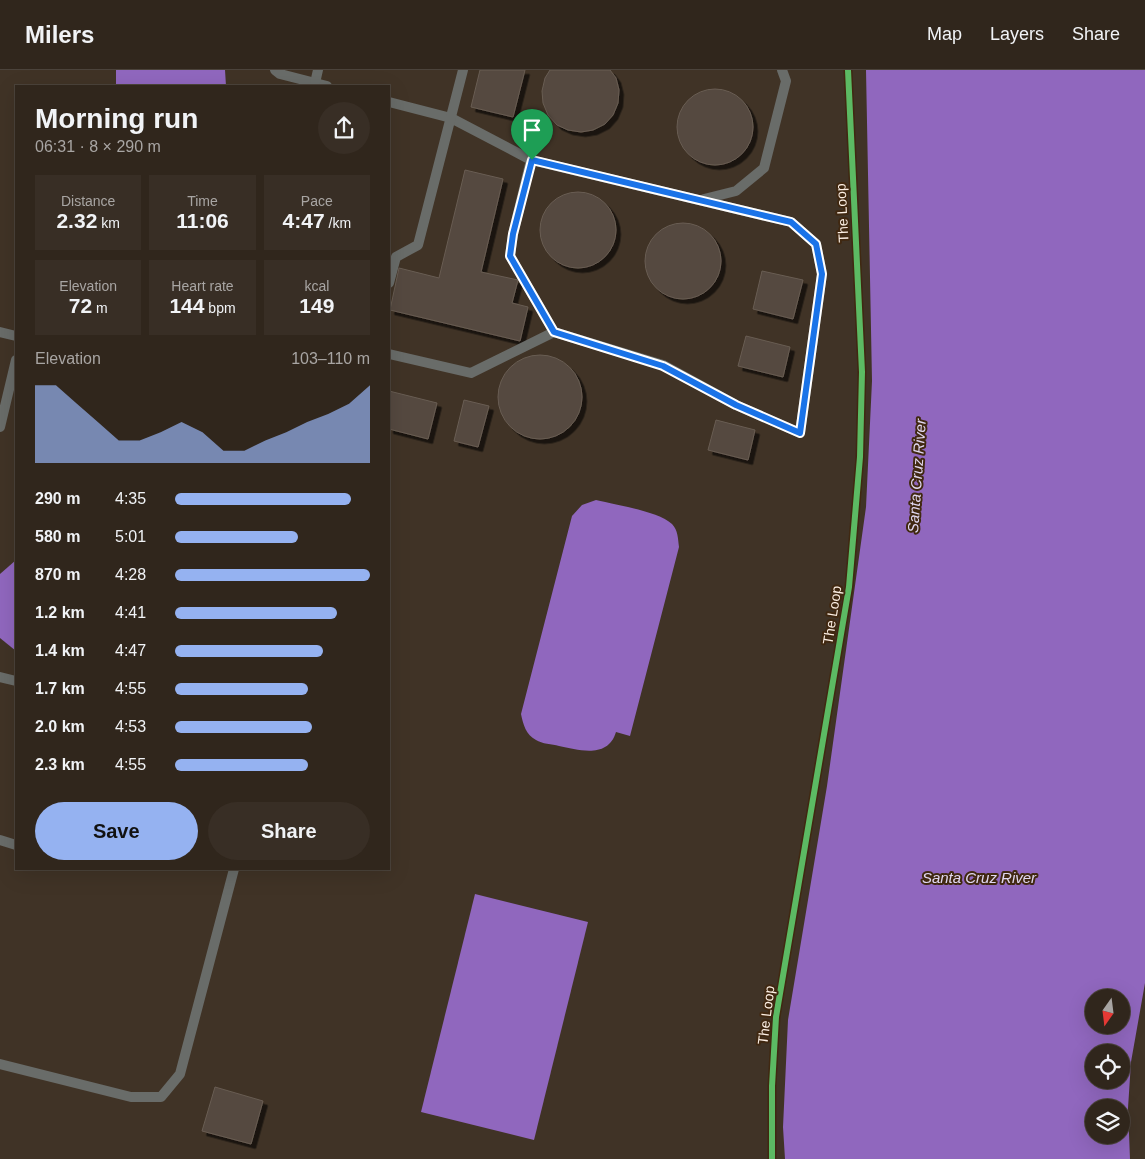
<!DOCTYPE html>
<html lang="en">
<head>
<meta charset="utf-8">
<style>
	:root { --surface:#30261c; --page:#382e25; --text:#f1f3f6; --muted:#a8a5a3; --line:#4b433b; --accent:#95b2f1 }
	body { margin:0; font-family:Arial,sans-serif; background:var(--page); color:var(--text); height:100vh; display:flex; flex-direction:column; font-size:19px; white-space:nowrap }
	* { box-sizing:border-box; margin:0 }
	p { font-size:16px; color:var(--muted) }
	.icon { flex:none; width:28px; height:28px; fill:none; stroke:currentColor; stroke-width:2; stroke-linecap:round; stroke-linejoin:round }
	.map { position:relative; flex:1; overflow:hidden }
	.drawer { position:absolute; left:15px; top:15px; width:375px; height:785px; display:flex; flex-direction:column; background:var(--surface); border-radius:0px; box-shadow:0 5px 20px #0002,0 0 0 1px var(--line) }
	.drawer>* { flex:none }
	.needle { width:32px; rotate:194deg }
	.tools { position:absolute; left:1085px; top:919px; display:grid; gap:10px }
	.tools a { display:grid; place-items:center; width:45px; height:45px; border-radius:50%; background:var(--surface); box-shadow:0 5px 20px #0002,0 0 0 1px var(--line); font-size:25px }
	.pin { position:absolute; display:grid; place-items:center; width:42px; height:42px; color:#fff; margin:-51px -21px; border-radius:50% 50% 50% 0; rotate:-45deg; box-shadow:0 0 5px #0007 }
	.pin .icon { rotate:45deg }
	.round { display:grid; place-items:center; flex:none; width:52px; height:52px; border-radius:26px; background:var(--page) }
	.headline { display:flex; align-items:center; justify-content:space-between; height:85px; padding:0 20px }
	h1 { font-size:28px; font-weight:600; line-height:38px }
	.figures { display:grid; grid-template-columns:repeat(3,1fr); gap:8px; height:85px; padding:5px 20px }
	.figures div { display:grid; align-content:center; border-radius:0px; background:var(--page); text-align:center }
	.figures b { font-size:21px; font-weight:600 }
	.figures small { font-size:14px; font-weight:400 }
	.figures p { font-size:14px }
	.chart { height:140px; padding:10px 20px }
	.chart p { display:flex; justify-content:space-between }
	.chart svg { width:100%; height:90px; margin-top:5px; fill:var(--accent); opacity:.7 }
	.action { display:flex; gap:10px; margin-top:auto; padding:10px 20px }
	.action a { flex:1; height:58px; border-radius:30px; background:var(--accent); color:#111; font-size:20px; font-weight:600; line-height:58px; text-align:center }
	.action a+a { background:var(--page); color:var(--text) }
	ul { padding:0 20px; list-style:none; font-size:16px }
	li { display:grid; grid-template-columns:80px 60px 1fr; align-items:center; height:38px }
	li i { height:12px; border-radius:6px; background:var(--accent) }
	header { display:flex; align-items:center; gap:30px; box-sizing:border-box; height:70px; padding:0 25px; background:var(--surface); border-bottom:1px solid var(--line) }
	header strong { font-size:24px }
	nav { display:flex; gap:28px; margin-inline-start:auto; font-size:18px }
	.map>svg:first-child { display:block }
</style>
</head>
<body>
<header>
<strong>Milers</strong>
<nav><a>Map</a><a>Layers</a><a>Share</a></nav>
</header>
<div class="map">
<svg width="1145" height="1089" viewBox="0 0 1145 1089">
	<defs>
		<filter id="shadow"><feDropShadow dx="4.5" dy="4.5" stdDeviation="0" flood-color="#0009"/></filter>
	</defs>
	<rect width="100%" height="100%" fill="#403326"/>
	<!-- water -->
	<g fill="#9067be" fill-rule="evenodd">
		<polygon points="116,0 225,0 226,16 116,16"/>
		<path d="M866 0H1145V913L1131 992 1128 1038 1130 1089H785L783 1057 788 950 827 716 866 437 872 311ZM1094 928H1121V955H1094ZM1121 982V1010H1094V982ZM1094 1038H1121V1065H1094Z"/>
		<path d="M596 430C616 435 658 441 672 454 678 460 678 469 679 477L630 666 616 662C608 689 579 680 559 676 552 674 542 674 536 670 526 665 523 654 521 644L572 446 582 435Z"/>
		<polygon points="16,490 16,581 0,568 0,504"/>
		<polygon points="475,824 588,852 534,1070 421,1042"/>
	</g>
	<!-- building -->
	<g fill="#54493f" stroke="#695d53" filter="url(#shadow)">
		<polygon points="480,0 525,0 513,47 471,37"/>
		<polygon points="550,0 610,0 616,8 619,20 618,33 613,45 605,54 593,60 581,62 568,60 557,55 548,45 543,33 542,21 545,8"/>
		<circle cx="715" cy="57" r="38"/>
		<polygon points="465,100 503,109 481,202 518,210 512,233 528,237 520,271 390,240 399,198 439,208"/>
		<circle cx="578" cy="160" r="38"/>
		<circle cx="683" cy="191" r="38"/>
		<polygon points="762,201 803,210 793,249 753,239"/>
		<polygon points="746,266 790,277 783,307 738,296"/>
		<circle cx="540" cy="327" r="42"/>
		<polygon points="389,321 437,333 428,369 389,359"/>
		<polygon points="464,330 489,336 478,377 454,371"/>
		<polygon points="716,350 755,360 748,390 708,380"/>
		<polygon points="215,1017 263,1031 251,1074 202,1061"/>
	</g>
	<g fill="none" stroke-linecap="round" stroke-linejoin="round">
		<!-- service -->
		<g stroke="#696c69" stroke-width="10">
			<polyline points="275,0 280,4 327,16"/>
			<polyline points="315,13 318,0"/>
			<polyline points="389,32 451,48 531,90 791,152 816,174 822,204 800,363 736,335 663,295 554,262 510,186 513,164 531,90"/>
			<polyline points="704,129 736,121 764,98 786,11 782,0"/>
			<polyline points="389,213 396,187 418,175 463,0"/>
			<polyline points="0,262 16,266"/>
			<polyline points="389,284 471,303 554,262"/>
			<polyline points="0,357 16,290"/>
			<polyline points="0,607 16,611"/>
			<polyline points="0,770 16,775"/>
			<polyline points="0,994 131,1027 161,1027 180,1004 234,799"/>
		</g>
		<defs>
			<polyline id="cycleway" points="772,1089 772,1016 776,947 849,517 860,387 862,302 848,0"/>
		</defs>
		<!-- cycleway casing -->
		<use href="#cycleway" stroke="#402811" stroke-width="9"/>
		<!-- cycleway -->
		<use href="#cycleway" stroke="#5cba63" stroke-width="6"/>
	</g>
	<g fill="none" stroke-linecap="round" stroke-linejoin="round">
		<defs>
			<polygon id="route" points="532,90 791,152 816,174 822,204 800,363 736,335 663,296 554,262 510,186 513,164"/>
		</defs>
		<!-- route casing -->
		<use href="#route" stroke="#fff" stroke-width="10"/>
		<!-- route -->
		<use href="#route" stroke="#1a73e8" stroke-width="6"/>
	</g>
	<g text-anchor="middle" stroke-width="4" stroke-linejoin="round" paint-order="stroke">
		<!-- street labels -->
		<g font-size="14" fill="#fdf0e5" stroke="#402811">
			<text transform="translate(842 143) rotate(-93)" y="5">The Loop</text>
			<text transform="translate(832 545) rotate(-81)" y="5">The Loop</text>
			<text transform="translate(766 945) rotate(-83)" y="5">The Loop</text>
		</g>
		<!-- water labels -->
		<g font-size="15" font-style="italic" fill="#e1d8f1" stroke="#402811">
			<text transform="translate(917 406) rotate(-86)" y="5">Santa Cruz River</text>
			<text x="979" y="813">Santa Cruz River</text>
		</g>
	</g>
</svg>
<div class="tools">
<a><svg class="needle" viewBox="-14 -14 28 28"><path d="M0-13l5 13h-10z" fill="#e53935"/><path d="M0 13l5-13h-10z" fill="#a8a5a3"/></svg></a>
<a><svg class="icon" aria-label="locate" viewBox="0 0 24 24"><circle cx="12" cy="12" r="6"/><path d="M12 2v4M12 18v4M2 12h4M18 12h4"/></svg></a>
<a><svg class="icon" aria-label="layers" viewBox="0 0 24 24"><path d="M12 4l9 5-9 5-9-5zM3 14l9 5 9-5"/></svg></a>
</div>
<div class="pin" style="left:532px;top:90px;background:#1e9e55"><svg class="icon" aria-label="arrive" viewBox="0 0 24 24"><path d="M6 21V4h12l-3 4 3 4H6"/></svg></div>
<section class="drawer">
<div class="headline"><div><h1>Morning run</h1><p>06:31 · 8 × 290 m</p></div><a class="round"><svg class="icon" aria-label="share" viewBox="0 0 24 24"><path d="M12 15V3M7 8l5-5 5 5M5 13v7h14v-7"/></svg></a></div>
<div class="figures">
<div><p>Distance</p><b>2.32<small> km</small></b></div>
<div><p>Time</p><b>11:06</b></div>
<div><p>Pace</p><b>4:47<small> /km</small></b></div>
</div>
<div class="figures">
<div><p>Elevation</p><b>72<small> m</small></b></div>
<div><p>Heart rate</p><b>144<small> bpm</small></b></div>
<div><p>kcal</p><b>149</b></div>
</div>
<div class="chart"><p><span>Elevation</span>103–110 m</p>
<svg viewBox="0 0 160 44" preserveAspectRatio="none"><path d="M0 44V6L10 6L20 15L30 24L40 33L50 33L60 29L70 24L80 29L90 38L100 38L110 33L120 29L130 24L140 20L150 15L160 6V44z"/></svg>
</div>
<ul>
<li><b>290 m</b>4:35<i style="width:90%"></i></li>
<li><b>580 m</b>5:01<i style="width:63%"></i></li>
<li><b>870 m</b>4:28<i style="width:100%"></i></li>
<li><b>1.2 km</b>4:41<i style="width:83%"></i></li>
<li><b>1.4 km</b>4:47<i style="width:76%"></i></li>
<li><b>1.7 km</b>4:55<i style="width:68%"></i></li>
<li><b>2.0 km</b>4:53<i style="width:70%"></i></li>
<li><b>2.3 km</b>4:55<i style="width:68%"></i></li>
</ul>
<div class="action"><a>Save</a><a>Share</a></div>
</section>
</div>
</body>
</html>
